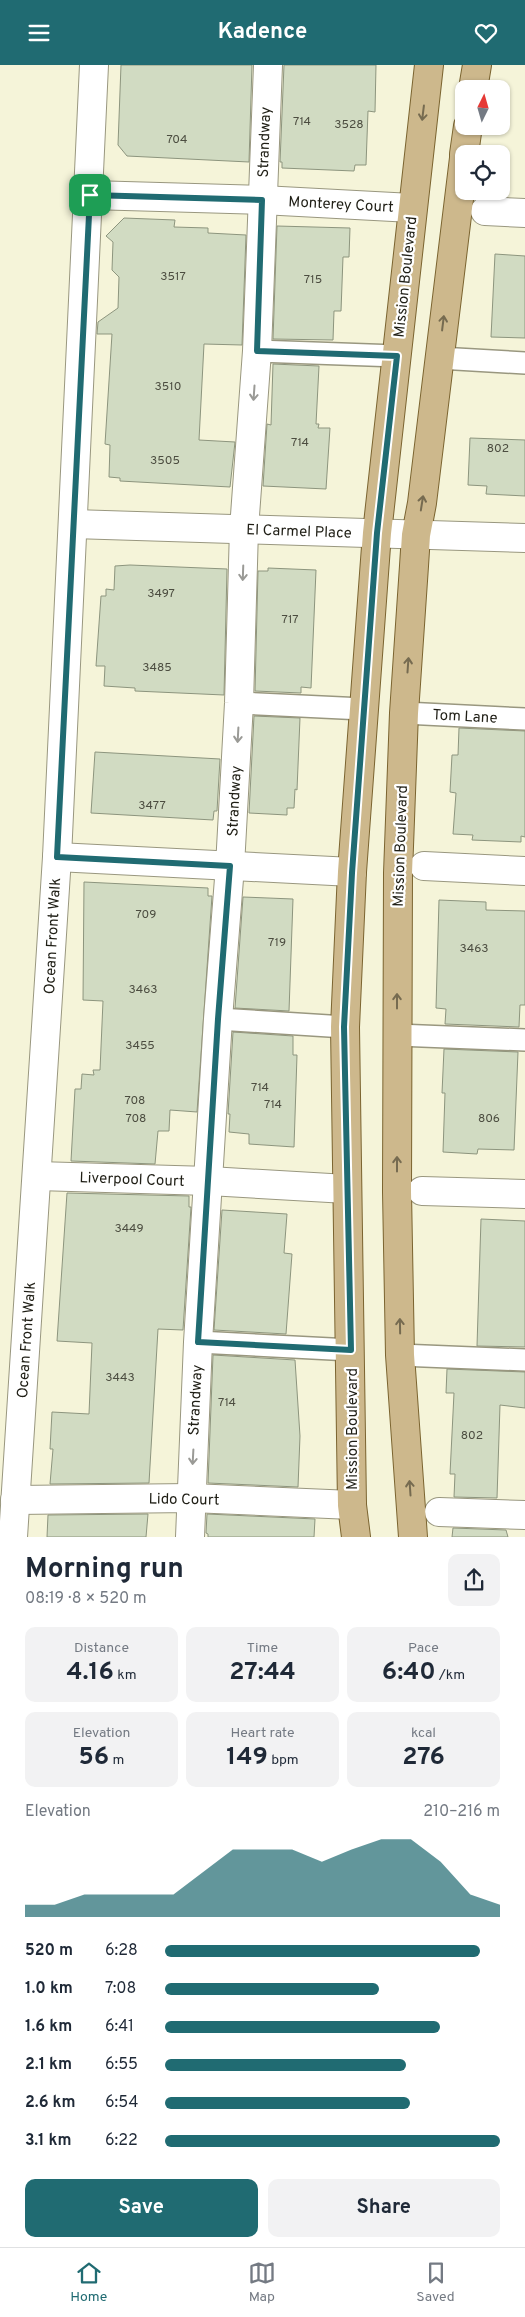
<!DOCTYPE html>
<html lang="en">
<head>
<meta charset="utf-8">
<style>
	:root { --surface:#fff; --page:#f2f2f3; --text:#1f2937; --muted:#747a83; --line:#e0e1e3; --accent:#206b72 }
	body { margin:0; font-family:Overpass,sans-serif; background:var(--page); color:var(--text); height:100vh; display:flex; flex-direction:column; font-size:19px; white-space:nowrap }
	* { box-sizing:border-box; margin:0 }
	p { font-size:16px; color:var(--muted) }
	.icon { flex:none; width:28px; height:28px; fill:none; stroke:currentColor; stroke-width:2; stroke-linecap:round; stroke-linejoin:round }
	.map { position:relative; height:1472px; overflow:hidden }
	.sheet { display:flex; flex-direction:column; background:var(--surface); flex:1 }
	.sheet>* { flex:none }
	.needle { width:32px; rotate:5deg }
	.controls { position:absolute; left:455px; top:15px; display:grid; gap:10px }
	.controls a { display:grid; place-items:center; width:55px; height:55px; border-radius:10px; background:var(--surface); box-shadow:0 1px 4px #0004; font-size:25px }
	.pin { position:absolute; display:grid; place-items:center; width:42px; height:42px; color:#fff; margin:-21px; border-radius:10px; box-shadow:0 2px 8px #0006 }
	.round { display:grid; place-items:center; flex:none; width:52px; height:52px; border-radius:10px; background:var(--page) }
	.headline { display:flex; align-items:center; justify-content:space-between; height:85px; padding:0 25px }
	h1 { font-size:28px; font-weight:700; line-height:38px }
	.figures { display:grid; grid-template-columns:repeat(3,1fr); gap:8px; height:85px; padding:5px 25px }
	.figures div { display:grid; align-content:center; border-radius:10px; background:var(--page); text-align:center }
	.figures b { font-size:25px; font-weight:700 }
	.figures small { font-size:14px; font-weight:400 }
	.figures p { font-size:14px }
	.chart { height:140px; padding:10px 25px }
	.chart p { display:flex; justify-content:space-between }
	.chart svg { width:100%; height:90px; margin-top:5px; fill:var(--accent); opacity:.7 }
	.cta { display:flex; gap:10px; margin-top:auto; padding:10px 25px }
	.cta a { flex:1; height:58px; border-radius:10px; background:var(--accent); color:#fff; font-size:20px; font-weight:700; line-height:58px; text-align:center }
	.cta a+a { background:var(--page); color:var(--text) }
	ul { padding:0 25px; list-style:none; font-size:16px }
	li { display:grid; grid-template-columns:80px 60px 1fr; align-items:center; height:38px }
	li i { height:12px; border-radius:6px; background:var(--accent) }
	header { display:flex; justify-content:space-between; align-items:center; height:65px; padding:0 25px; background:var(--accent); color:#fff; font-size:22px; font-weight:700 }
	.menu { display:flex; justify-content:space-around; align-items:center; height:70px; border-top:1px solid var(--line); background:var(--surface); font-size:14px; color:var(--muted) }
	.menu a { display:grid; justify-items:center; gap:2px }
	.menu .on { color:var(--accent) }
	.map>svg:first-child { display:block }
</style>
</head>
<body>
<header><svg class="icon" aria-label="menu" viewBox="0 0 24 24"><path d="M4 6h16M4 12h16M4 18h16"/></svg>Kadence<svg class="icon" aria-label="heart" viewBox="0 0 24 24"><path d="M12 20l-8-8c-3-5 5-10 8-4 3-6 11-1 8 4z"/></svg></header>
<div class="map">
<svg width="525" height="1472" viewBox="0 0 525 1472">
	<rect width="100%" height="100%" fill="#f5f4d9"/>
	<!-- building -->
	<g fill="#d1dbc2" stroke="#8d957e">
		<polygon points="121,0 252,0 249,97 127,91 118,80"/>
		<polygon points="284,0 376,0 375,47 368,46 366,100 355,100 354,106 282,103 282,97 280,97"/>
		<polygon points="124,153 175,155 174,162 208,163 208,168 246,170 242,280 204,279 199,375 235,377 230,422 120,416 120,413 109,412 110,380 105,379 112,269 97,269 98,257 118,243 119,212 112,205 113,177 106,171"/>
		<polygon points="277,161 350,163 349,192 343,192 341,246 334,246 333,275 273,274"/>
		<polygon points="495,189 525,191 525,273 491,272"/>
		<polygon points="273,299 319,301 316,359 319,359 318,363 330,363 326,424 263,421 267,359 271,360"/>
		<polygon points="470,373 525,375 525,431 486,429 487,421 468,420"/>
		<polygon points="130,500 227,504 224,630 135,626 135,623 104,621 105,601 96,601 101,531 106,531 106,524 114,525 115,501"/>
		<polygon points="268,503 316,505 311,623 301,622 301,628 255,626 258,506 268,506"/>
		<polygon points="254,651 300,653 297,725 295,724 294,743 287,743 287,750 249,748"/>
		<polygon points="459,663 525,666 525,772 521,771 521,777 472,775 473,770 453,769 456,728 450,727 452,690 458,690"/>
		<polygon points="95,687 220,694 217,746 214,746 213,755 91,748"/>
		<polygon points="84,817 208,823 208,831 212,831 197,1047 170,1045 169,1066 158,1066 155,1099 71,1096 75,1024 81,1024 82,1009 94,1010 93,1005 100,1005 103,936 83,935"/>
		<polygon points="243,832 293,834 289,946 235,943"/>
		<polygon points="439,835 486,837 486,845 525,846 525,940 520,940 519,962 445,959 446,944 436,943"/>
		<polygon points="233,967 293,971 293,990 297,990 294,1082 249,1079 249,1069 229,1067 230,1049 228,1049"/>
		<polygon points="444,984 518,987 514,1085 478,1084 477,1089 443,1087 445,1028 442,1028"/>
		<polygon points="67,1128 189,1131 189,1142 191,1142 183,1265 158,1264 149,1418 50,1419 53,1384 50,1384 52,1347 89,1349 92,1278 57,1276"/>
		<polygon points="222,1145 287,1149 284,1188 292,1189 286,1269 214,1265"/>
		<polygon points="481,1154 525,1156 525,1282 477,1281"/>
		<polygon points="213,1290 295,1295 300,1371 298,1422 208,1418"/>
		<polygon points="447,1304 525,1307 525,1343 500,1340 497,1433 454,1432 455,1409 450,1409 454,1328 446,1328"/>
		<polygon points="148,1449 146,1472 47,1472 48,1450"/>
		<polygon points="207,1449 315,1454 314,1472 208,1472 208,1469 206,1468"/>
		<polygon points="453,1463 506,1465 508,1472 452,1472"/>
	</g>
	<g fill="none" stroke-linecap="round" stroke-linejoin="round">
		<defs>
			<g id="service">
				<polyline points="257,286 397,291"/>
				<polyline points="439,293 525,298"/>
				<polyline points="239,638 363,644"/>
				<polyline points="404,648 525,654"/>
				<polyline points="218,954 345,962"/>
				<polyline points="397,970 525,975"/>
				<polyline points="198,1277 351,1285"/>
				<polyline points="400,1290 525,1295"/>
			</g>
			<g id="pedestrian">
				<polyline points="90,130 262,135 412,143"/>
				<polyline points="485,146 525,148"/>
				<polyline points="57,792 352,807"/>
				<polyline points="424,801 525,806"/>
				<polyline points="37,1111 209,1116 347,1124"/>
				<polyline points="422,1126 525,1129"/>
				<polyline points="15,1435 191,1433 352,1440"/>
				<polyline points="439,1447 525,1450"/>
				<polyline points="13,1472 57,792 94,0"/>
			</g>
			<g id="minor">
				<polyline points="73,459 525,473"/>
				<polyline points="190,1472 198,1277 218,954 230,801 239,638 244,464 257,286 268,0"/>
			</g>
			<g id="primary">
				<polyline points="473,24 477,0"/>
				<polyline points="464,89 468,61"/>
				<polyline points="356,1472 352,1440 345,962 352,807 377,468 429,0"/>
				<polyline points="413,1472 400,1290 397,1127 398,808 404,648 414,501 416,470 422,438 464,93"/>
			</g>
		</defs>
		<!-- service casing -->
		<use href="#service" stroke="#99977f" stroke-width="24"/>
		<!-- pedestrian casing -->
		<use href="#pedestrian" stroke="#99977f" stroke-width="30"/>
		<!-- minor casing -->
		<use href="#minor" stroke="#99977f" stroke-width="30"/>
		<!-- primary casing -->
		<use href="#primary" stroke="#7b6430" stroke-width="30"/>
		<!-- service -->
		<use href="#service" stroke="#fff" stroke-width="21"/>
		<!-- pedestrian -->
		<use href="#pedestrian" stroke="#fff" stroke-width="28"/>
		<!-- minor -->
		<use href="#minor" stroke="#fff" stroke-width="28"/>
		<!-- primary -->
		<use href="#primary" stroke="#cdb88c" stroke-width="28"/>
	</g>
	<!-- one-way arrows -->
	<defs><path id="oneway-shaft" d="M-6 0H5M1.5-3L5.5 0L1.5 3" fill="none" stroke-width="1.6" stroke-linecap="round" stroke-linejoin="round" transform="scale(1.25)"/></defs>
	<g stroke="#766b50">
		<use href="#oneway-shaft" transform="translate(423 48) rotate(97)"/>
		<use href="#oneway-shaft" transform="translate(443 258) rotate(-83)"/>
		<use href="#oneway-shaft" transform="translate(422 438) rotate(-81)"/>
		<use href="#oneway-shaft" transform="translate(408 600) rotate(-86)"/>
		<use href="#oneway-shaft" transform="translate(397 936) rotate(-90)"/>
		<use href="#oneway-shaft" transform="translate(397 1099) rotate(-90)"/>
		<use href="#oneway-shaft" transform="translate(400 1261) rotate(-91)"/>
		<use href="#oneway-shaft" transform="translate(410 1423) rotate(-94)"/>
	</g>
	<g stroke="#9a9a96">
		<use href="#oneway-shaft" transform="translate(254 328) rotate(94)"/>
		<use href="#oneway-shaft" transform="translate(243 508) rotate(92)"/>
		<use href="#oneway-shaft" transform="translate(238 670) rotate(93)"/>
		<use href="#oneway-shaft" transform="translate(193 1392) rotate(93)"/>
	</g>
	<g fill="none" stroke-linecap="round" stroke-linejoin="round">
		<defs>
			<polygon id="route" points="90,130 262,135 257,286 397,291 377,468 352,808 344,962 351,1285 198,1277 218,954 230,801 57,792"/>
		</defs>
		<!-- route casing -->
		<use href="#route" stroke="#fff" stroke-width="10"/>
		<!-- route -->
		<use href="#route" stroke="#206b72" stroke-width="6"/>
	</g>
	<g text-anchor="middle" stroke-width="4.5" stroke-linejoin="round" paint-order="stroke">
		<!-- number labels -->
		<g font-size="12" fill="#4c4d40">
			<text x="302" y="60">714</text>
			<text x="349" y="63">3528</text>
			<text x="177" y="78">704</text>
			<text x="173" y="215">3517</text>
			<text x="313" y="218">715</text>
			<text x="168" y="325">3510</text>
			<text x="300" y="381">714</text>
			<text x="498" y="387">802</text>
			<text x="165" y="399">3505</text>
			<text x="161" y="532">3497</text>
			<text x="290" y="558">717</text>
			<text x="157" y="606">3485</text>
			<text x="152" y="744">3477</text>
			<text x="146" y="853">709</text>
			<text x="277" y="881">719</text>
			<text x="474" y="887">3463</text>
			<text x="143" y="928">3463</text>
			<text x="140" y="984">3455</text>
			<text x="260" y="1026">714</text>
			<text x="135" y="1039">708</text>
			<text x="273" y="1043">714</text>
			<text x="136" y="1057">708</text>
			<text x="489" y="1057">806</text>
			<text x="129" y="1167">3449</text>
			<text x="120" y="1316">3443</text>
			<text x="227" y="1341">714</text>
			<text x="472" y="1374">802</text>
		</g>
		<!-- street labels -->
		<g font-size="15" fill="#1f1e15" stroke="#fff">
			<text transform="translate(264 77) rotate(-88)" y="5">Strandway</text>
			<text transform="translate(341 139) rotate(3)" y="5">Monterey Court</text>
			<text transform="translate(405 212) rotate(-84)" y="5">Mission Boulevard</text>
			<text transform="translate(299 466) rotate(2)" y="5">El Carmel Place</text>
			<text transform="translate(465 651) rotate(3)" y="5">Tom Lane</text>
			<text transform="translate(234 736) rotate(-87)" y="5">Strandway</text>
			<text transform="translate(400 781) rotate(-88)" y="5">Mission Boulevard</text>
			<text transform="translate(52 871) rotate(-87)" y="5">Ocean Front Walk</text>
			<text transform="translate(132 1114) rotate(2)" y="5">Liverpool Court</text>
			<text transform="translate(26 1275) rotate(-86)" y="5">Ocean Front Walk</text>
			<text transform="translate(195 1335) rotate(-87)" y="5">Strandway</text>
			<text transform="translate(352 1364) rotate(-90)" y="5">Mission Boulevard</text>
			<text transform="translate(184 1434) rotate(1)" y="5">Lido Court</text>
		</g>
	</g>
</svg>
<div class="controls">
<a><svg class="needle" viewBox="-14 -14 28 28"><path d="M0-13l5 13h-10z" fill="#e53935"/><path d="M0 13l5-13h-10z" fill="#747a83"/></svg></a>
<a><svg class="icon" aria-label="locate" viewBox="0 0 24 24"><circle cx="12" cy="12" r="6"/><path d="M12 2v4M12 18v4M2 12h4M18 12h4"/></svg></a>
</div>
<div class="pin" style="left:90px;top:130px;background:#1e9e55"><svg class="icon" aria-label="arrive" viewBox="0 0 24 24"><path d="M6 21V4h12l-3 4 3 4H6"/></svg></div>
</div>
<section class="sheet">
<div class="headline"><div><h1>Morning run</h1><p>08:19 · 8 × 520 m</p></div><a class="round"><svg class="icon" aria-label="share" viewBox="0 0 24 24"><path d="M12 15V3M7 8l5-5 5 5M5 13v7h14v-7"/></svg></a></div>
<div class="figures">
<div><p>Distance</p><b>4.16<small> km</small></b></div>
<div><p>Time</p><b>27:44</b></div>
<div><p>Pace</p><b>6:40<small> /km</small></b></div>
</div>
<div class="figures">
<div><p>Elevation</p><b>56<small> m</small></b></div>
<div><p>Heart rate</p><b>149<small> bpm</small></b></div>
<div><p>kcal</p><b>276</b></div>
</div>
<div class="chart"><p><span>Elevation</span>210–216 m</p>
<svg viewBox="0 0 160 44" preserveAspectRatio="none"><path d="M0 44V38L10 38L20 33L30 33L40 33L50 33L60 22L70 11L80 11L90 11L100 17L110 11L120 6L130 6L140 17L150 33L160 38V44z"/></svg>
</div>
<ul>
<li><b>520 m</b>6:28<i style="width:94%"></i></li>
<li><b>1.0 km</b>7:08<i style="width:64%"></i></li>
<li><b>1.6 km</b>6:41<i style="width:82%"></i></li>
<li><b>2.1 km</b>6:55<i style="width:72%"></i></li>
<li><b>2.6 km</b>6:54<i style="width:73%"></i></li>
<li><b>3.1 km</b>6:22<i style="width:100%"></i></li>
</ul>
<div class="cta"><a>Save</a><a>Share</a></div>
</section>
<nav class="menu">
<a class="on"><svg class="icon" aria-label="home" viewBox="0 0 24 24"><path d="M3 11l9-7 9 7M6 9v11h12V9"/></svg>Home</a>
<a><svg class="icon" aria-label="map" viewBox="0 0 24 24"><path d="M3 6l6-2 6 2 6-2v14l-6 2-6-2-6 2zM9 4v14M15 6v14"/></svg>Map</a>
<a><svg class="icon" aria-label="saved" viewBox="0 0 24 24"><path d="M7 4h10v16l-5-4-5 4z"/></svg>Saved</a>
</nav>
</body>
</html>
